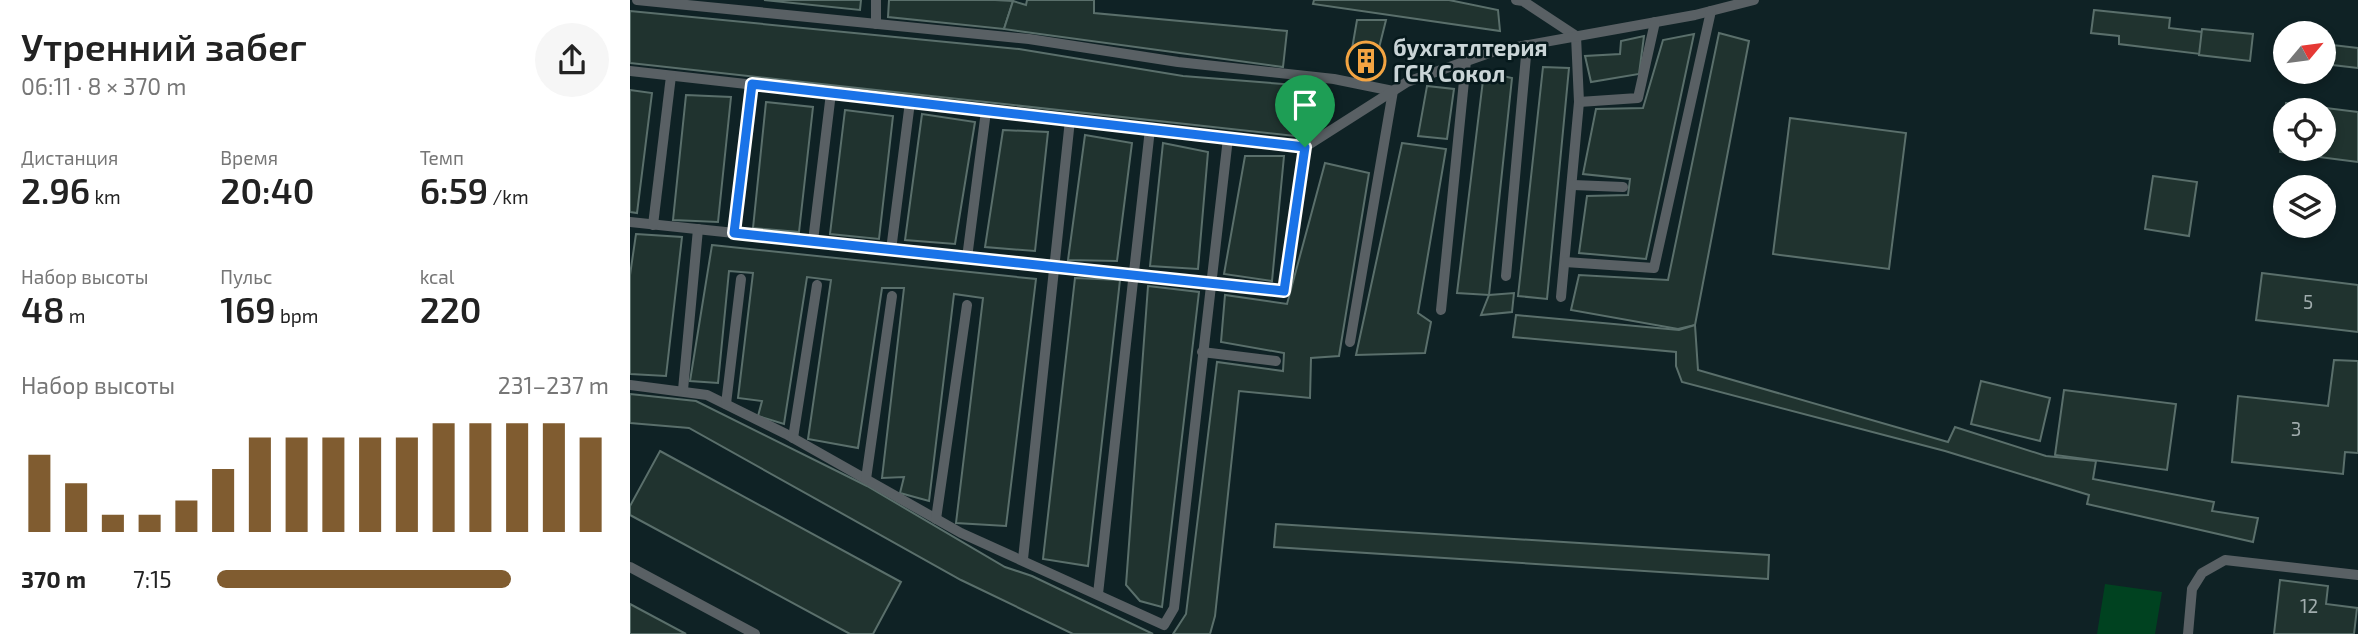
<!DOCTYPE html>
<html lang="ru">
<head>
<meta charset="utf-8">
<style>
	:root { --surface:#fff; --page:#f6f6f6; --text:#222; --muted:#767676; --accent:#805c30 }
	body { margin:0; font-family:"Exo 2",sans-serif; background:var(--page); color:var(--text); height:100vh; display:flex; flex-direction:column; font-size:26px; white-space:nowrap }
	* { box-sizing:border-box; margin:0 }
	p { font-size:23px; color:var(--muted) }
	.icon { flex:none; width:38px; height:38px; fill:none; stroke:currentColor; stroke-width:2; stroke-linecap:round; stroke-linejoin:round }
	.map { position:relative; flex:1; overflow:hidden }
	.details { display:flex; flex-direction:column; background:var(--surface); width:630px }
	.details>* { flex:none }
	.needle { width:46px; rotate:61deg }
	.tools { position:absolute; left:1643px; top:21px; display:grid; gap:14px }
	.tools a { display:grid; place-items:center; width:63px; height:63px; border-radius:50%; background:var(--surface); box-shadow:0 4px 10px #0003; font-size:35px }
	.pin { position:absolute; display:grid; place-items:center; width:60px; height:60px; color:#fff; margin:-72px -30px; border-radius:50% 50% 50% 0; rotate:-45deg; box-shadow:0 0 7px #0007 }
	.pin .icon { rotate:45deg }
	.round { display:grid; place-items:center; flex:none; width:74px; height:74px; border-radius:37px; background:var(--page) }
	.head { display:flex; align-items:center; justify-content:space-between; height:119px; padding:0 21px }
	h1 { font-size:38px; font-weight:600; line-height:52px }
	.metrics { display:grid; grid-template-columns:repeat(3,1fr); gap:10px; height:119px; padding:7px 21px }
	.metrics div { display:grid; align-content:center }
	.metrics b { font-size:35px; font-weight:600 }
	.metrics small { font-size:19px; font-weight:400 }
	.metrics p { font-size:19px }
	.chart { height:196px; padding:14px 21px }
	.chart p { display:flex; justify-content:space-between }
	.chart svg { width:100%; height:126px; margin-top:7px; stroke:var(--accent); stroke-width:6 }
	ul { padding:0 21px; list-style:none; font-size:23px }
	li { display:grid; grid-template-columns:112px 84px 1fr; align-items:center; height:52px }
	li i { height:18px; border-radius:9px; background:var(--accent) }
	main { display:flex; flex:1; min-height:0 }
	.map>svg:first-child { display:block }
</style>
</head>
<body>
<main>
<section class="details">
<div class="head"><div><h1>Утренний забег</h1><p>06:11 · 8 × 370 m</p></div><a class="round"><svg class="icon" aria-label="share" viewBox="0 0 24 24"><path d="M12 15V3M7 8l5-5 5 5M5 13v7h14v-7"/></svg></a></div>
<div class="metrics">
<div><p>Дистанция</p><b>2.96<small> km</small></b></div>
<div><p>Время</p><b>20:40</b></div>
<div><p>Темп</p><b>6:59<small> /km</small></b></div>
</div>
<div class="metrics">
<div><p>Набор высоты</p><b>48<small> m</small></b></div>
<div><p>Пульс</p><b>169<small> bpm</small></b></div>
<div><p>kcal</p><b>220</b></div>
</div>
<div class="chart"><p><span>Набор высоты</span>231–237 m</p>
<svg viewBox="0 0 160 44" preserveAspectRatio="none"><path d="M5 44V17M15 44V27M25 44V38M35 44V38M45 44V33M55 44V22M65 44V11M75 44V11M85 44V11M95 44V11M105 44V11M115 44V6M125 44V6M135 44V6M145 44V6M155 44V11"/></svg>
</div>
<ul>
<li><b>370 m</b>7:15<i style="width:75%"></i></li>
</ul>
</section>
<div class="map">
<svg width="1728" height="634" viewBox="0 0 1728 634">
	<rect width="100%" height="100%" fill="#0f2225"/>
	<!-- green -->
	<polygon fill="#004220" points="1475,584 1532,592 1525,634 1467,634"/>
	<!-- building -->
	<g fill="#20332f" stroke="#5a6f6b" stroke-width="2" fill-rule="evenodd">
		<polygon points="134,0 231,0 230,10"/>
		<polygon points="259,0 365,0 383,1 374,29 258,17"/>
		<polygon points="397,0 464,0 464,13 657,31 653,67 374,29 383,1 396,5"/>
		<polygon points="684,0 819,0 868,10 870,31 683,4"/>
		<polygon points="1464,10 1540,18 1539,28 1572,32 1570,54 1489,44 1489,36 1461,33"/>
		<polygon points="0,11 389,49 553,76 678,86 674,137 0,63"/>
		<polygon points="727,20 756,20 749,48 722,49"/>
		<polygon points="1572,29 1623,34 1620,61 1569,55"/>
		<polygon points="1089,33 1119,41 1065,325 1048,329 941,310 949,275 1038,280"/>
		<polygon points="1064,34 1016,259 949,253 957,196 998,195 1000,179 953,174 966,109 1013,108 1033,40"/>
		<polygon points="1014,36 1009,74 961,82 955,56 990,54 991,41"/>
		<polygon points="1694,44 1728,48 1728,68 1694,64"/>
		<polygon points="749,48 750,73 725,73 722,49"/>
		<polygon points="913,67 939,68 917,299 888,296"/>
		<polygon points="854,72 882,78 859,295 827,293"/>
		<polygon points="797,86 824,89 817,139 788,136"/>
		<polygon points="0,90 22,93 7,213 0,212"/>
		<polygon points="56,95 101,97 88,222 43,220"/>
		<polygon points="136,102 183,107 169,232 123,228"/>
		<path d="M1656 103 1728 112V162L1650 152ZM1656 110H1694V149H1656Z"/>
		<polygon points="215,110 263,116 249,239 200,234"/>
		<polygon points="292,114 345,122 325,244 275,240"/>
		<polygon points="1160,118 1276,133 1259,269 1143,254"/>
		<polygon points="373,130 418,132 405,251 355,247"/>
		<polygon points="455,135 502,143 487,261 438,260"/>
		<polygon points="533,143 578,152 568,269 520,266"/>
		<polygon points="772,143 816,149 788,313 801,322 795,353 726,355"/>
		<polygon points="615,156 654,156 642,281 594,274"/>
		<polygon points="695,163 739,173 709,356 681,358 680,398 609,391 585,616 580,634 543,634 556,614 587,362 653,371 654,353 591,342 595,295 657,304"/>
		<polygon points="1523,176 1567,182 1559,236 1515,229"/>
		<polygon points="6,234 52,237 36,376 0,374 0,275"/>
		<polygon points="82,245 406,279 376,526 326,523 353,298 324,294 299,501 270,493 274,477 252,478 274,288 252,288 228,448 178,439 201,280 177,277 154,424 128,416 132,401 108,398 123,273 99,271 88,383 60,381"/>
		<polygon points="1632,273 1728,285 1728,332 1626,320"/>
		<polygon points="445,278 490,280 458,566 413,559"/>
		<polygon points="518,286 569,292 532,607 510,601 496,585"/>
		<polygon points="884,293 882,312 851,315 859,295"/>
		<polygon points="886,315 1049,330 1065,325 1068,370 1318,442 1325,427 1416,456 1466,461 1463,479 1584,502 1582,511 1628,518 1623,542 1457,504 1459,495 1315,451 1052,382 1046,366 1046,352 883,337"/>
		<polygon points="1704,360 1728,361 1728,453 1715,452 1713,474 1602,462 1608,396 1698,406"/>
		<polygon points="1351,381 1420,398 1410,441 1341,424"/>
		<polygon points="1434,390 1546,404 1537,470 1425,455"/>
		<polygon points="0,394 66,401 237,486 375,567 402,576 523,634 443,634 331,580 59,428 0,423"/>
		<polygon points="30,451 271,582 243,634 220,634 0,515 0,506"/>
		<polygon points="646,524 1139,555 1138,579 644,547"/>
		<polygon points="1650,580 1698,586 1696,604 1727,608 1724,634 1644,634"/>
		<polygon points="0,604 56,634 0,634"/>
	</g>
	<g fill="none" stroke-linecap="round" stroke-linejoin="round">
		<!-- service -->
		<g stroke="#596064" stroke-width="10">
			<polyline points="7,0 399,39 548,62 704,79 763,91 720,342"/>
			<polyline points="886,0 893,1 946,36 949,102 931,297"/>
			<polyline points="246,24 246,0"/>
			<polyline points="0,71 675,147 777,82 865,51 1065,15 1124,0"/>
			<polyline points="949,102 1008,98 1025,22"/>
			<polyline points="943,185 993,187"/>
			<polyline points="0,222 654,291 675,147"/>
			<polyline points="23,225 41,76"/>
			<polyline points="104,233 122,84"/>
			<polyline points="183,241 201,93"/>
			<polyline points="261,250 280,102"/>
			<polyline points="337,258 356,111"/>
			<polyline points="935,262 1024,268 1081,11"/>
			<polyline points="876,276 897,45"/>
			<polyline points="811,310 836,61"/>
			<polyline points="572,352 646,361"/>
			<polyline points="0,385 77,395 156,434 331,533 534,625 544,608 598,138"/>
			<polyline points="53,390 68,229"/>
			<polyline points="96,404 111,279"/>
			<polyline points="163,438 187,285"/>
			<polyline points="236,479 262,296"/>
			<polyline points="306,519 337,305"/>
			<polyline points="393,559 440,120"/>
			<polyline points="0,567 125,634"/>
			<polyline points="468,594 520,129"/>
			<polyline points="1558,634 1562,589 1572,573 1595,560 1728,575"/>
		</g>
	</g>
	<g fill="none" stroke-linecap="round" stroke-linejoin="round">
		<defs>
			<polygon id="route" points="122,84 675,147 654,291 104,233"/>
		</defs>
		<!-- route casing -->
		<use href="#route" stroke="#fff" stroke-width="14"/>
		<!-- route -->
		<use href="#route" stroke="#1a73e8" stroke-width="9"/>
	</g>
	<!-- icons -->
	<defs>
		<symbol id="building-ring" viewBox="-11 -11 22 22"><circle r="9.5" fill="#06191c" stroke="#f3a442" stroke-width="1.5"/><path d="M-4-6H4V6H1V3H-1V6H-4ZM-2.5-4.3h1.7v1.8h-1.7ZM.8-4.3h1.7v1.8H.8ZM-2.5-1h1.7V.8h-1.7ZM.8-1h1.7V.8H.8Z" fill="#f3a442"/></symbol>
	</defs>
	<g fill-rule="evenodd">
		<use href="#building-ring" x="714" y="39" width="44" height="44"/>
	</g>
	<g text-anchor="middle" stroke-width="5" stroke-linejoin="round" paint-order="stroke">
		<!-- number labels -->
		<g font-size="19" fill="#a0acad">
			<text x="1678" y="309">5</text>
			<text x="1666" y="436">3</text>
			<text x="1679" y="613">12</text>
		</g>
		<!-- poi labels -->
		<g font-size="23" font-weight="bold" fill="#cad5d7" stroke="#06191c" text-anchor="start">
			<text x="763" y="56">бухгатлтерия<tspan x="763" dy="26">ГСК Сокол</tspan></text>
		</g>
	</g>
</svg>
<div class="tools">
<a><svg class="needle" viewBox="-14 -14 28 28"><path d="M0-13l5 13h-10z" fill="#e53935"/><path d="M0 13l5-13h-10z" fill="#767676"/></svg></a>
<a><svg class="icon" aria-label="locate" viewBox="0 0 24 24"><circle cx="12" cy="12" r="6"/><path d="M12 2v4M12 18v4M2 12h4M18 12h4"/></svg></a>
<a><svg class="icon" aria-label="layers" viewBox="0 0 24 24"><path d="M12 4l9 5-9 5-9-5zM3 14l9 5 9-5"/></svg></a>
</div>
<div class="pin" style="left:675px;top:147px;background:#1e9e55"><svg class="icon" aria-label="arrive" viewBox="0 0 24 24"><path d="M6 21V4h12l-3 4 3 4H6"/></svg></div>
</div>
</main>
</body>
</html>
